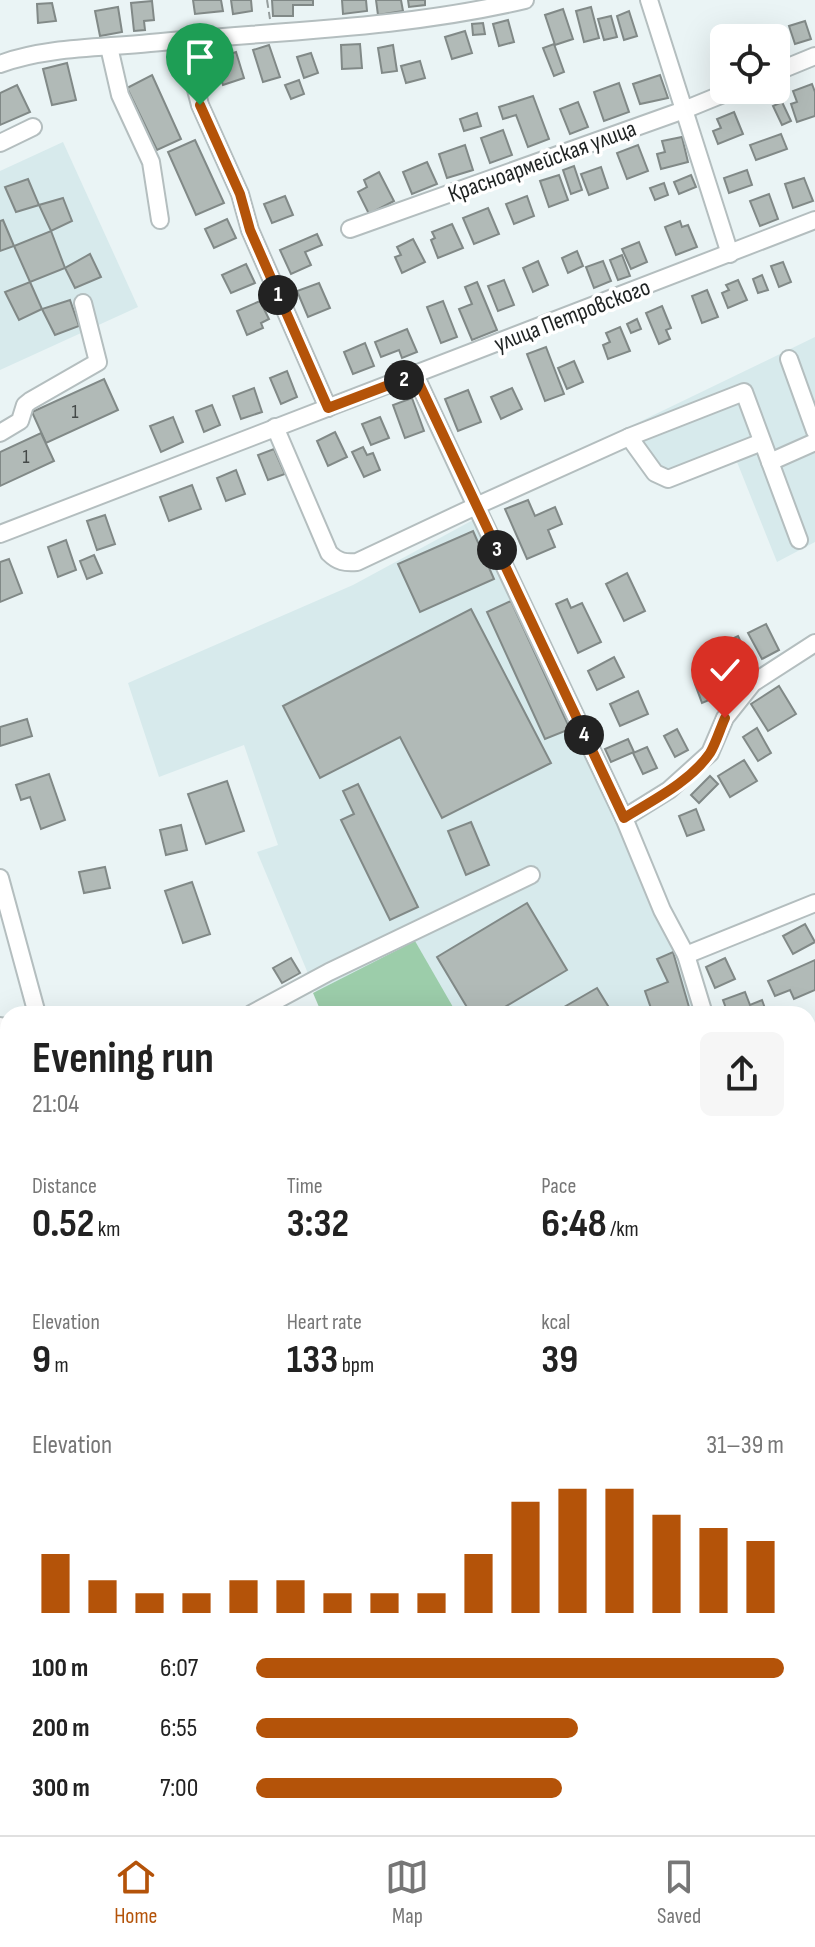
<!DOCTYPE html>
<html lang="en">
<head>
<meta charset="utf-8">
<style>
	:root { --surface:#fff; --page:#f6f6f6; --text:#222; --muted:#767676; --line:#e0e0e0; --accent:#b45309 }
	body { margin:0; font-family:"Sofia Sans Condensed",sans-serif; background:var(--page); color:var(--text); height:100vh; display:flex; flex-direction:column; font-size:30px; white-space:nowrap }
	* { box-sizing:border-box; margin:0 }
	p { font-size:26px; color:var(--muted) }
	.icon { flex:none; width:44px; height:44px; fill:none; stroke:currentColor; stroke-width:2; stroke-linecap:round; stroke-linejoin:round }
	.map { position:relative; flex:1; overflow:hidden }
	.side { position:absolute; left:0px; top:1006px; width:816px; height:830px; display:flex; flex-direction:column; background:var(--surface); border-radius:24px 24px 0 0; box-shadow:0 8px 32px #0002 }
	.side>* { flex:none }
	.controls { position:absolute; left:710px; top:24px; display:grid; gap:16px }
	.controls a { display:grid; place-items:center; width:80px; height:80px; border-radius:12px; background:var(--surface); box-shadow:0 8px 32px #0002; font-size:40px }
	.pin { position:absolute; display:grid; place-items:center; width:68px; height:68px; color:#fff; margin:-82px -34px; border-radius:50% 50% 50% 0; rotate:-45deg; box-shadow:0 0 8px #0007 }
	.pin .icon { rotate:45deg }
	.km { position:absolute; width:40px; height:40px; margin:-20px; border-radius:50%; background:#222; color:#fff; font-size:22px; line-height:40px; text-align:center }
	.round { display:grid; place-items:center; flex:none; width:84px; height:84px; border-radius:12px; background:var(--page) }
	.headline { display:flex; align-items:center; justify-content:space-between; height:136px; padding:0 32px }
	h1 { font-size:44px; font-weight:700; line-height:60px }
	.metrics { display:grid; grid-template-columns:repeat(3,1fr); gap:12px; height:136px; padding:8px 32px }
	.metrics div { display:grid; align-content:center }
	.metrics b { font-size:40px; font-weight:700 }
	.metrics small { font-size:22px; font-weight:400 }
	.metrics p { font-size:22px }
	.chart { height:224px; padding:16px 32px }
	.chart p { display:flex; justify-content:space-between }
	.chart svg { width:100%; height:144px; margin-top:8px; stroke:var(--accent); stroke-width:6 }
	ul { padding:0 32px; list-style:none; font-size:26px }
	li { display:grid; grid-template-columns:128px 96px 1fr; align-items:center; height:60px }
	li i { height:20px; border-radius:10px; background:var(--accent) }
	.tab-bar { display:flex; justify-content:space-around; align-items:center; height:112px; border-top:2px solid var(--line); background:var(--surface); font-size:22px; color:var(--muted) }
	.tab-bar a { display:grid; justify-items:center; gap:4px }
	.tab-bar .active { color:var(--accent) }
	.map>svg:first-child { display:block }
</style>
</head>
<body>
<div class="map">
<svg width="815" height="1835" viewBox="0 0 815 1835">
	<rect width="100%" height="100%" fill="#eaf4f5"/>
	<!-- built -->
	<g fill="#d7eaec">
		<polygon points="63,142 138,307 0,370 0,171"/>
		<polygon points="815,337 815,542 777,562 737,462 663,487 633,425"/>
		<polygon points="473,520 576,734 674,952 695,1014 325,1014 257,852 278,845 244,745 159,777 128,683 353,585"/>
	</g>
	<!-- green -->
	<g fill="#9ccdaa">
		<polygon points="415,941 457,1014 322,1014 313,993"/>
		<polygon points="815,1338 815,1666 808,1669 808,1341"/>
	</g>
	<!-- building -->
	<g fill="#b1bab7" stroke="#818987" stroke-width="2">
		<polygon points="193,0 221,0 223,11 195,14"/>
		<polygon points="231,0 251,0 252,11 233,14"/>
		<polygon points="272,0 313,0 313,5 293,5 293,16 273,16"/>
		<polygon points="342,0 366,0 367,11 343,14"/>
		<polygon points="376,0 401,0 403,11 378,15"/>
		<polygon points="408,0 425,0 425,5 409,7"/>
		<polygon points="152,1 154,20 144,21 145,30 134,31 131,3"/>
		<polygon points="52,3 56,21 38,23 37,4"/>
		<polygon points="118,7 122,32 100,36 95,11"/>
		<polygon points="591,7 599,38 584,42 576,11"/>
		<polygon points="563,9 573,39 555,45 545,15"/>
		<polygon points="629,11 637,36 624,40 617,16"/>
		<polygon points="611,16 617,37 604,40 598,19"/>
		<polygon points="508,20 514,42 499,46 493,24"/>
		<polygon points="805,21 811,39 795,44 789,26"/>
		<polygon points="483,23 485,34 473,35 472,24"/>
		<polygon points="465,31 472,53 452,59 445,37"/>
		<polygon points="360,44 362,68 342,69 341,45"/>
		<polygon points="554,44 564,72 554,76 543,48"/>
		<polygon points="269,45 280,77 263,82 253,50"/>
		<polygon points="393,45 397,71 382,73 378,48"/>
		<polygon points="236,52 244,78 223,85 215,59"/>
		<polygon points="311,53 318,73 304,78 297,57"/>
		<polygon points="420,61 425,78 406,83 401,66"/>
		<polygon points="67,63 76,100 52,105 43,69"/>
		<polygon points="152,75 181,139 157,150 127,88"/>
		<polygon points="660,75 668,98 640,104 633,84"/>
		<polygon points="299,80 304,94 291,99 285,85"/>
		<polygon points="619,83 629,112 604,121 594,92"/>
		<polygon points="812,84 815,92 815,116 797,122 791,104 797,102 793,91"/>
		<polygon points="17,85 30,112 0,125 0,93"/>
		<polygon points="533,96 549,139 528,147 516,115 503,119 499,107"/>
		<polygon points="578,102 588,127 570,134 560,109"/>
		<polygon points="782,102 791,121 782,125 773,106"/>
		<polygon points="734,112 743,134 718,144 713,131 721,128 717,119"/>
		<polygon points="477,113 481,126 464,131 460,119"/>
		<polygon points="503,130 512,155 490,163 481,138"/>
		<polygon points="781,134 787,149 756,160 750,145"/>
		<polygon points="682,137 688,162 661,169 657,154 665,152 662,141"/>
		<polygon points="195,140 224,203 196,215 168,152"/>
		<polygon points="465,145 473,170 447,178 439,154"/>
		<polygon points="638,145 648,171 627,179 617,153"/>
		<polygon points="427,162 437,184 412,194 403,172"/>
		<polygon points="574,166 582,190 571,194 563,170"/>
		<polygon points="601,167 608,188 589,195 581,174"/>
		<polygon points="747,170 752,185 729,193 724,178"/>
		<polygon points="379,172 394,201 369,214 358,192 367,187 364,180"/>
		<polygon points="559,175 568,200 549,207 540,181"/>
		<polygon points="691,175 696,187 679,194 674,182"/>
		<polygon points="804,178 813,201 793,208 785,184"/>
		<polygon points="28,179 39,205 16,212 5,187"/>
		<polygon points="664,183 668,195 655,200 650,188"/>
		<polygon points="769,194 778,219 760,226 750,201"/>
		<polygon points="285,196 293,215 272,223 264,204"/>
		<polygon points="527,196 534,216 514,224 506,204"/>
		<polygon points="63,198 72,221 51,231 39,205"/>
		<polygon points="488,208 499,234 474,244 463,218"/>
		<polygon points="227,219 236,238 214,248 205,229"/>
		<polygon points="3,220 14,246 0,251 0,221"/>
		<polygon points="680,221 682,227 688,225 697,247 676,255 665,227"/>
		<polygon points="452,224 463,248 438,258 431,240 435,238 432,232"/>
		<polygon points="51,231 65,268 30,282 14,246"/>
		<polygon points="317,234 322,245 305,252 311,265 291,274 280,250"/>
		<polygon points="413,239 425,262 402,273 395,257 401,255 397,247"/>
		<polygon points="639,242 647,262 631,269 622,249"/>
		<polygon points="577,251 583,266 568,273 562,258"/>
		<polygon points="90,254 101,277 75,288 65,268"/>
		<polygon points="622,255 630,276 618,280 610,260"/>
		<polygon points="538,261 548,285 533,292 523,268"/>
		<polygon points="603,261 611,281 594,288 586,267"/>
		<polygon points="783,262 791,282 779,287 771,266"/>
		<polygon points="246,264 255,283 231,293 222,275"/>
		<polygon points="762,275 768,290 758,293 753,279"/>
		<polygon points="504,280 514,305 498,311 488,286"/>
		<polygon points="738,280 747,300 728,308 722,293 729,290 726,285"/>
		<polygon points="30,282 42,309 19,320 5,292"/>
		<polygon points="477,282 497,330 472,340 459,309 472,304 465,287"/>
		<polygon points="319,283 330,308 308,317 297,291"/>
		<polygon points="707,290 718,317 702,323 692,296"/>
		<polygon points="70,300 79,326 55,335 42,309"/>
		<polygon points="260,301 269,319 261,323 263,328 247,335 237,311"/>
		<polygon points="443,301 457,337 441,343 427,307"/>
		<polygon points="662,306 671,328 666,330 670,339 659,344 646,313"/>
		<polygon points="637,319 641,329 631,333 627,324"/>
		<polygon points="620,327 630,351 608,359 603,345 610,342 606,333"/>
		<polygon points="407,329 417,352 402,358 399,350 381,357 375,342"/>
		<polygon points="365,343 374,366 353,374 344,352"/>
		<polygon points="546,347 564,394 545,401 527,354"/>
		<polygon points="574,361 583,382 567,389 558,368"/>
		<polygon points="287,371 297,397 281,404 270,378"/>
		<polygon points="104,379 118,410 46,443 32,412"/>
		<polygon points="254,388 262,412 241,419 233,396"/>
		<polygon points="512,388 522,409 501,419 491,397"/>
		<polygon points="468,390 481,422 458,431 445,399"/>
		<polygon points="412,398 424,431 405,438 393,405"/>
		<polygon points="212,405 220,425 204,432 196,411"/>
		<polygon points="173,417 183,442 161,452 150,426"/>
		<polygon points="380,417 389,438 371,445 362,424"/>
		<polygon points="335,432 347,457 328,466 317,441"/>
		<polygon points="41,433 54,461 0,486 0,452"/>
		<polygon points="363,447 367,455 373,453 380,470 364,477 352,452"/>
		<polygon points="274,449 285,474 268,480 258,455"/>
		<polygon points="236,470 245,494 226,501 217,478"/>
		<polygon points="192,485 201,509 169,521 160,497"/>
		<polygon points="528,500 535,516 555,507 562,524 548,530 555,547 527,559 505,509"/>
		<polygon points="105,515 115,544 97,550 87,521"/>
		<polygon points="473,531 494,579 420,612 398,564"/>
		<polygon points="66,540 76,570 58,577 48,547"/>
		<polygon points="94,555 102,573 87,579 80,561"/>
		<polygon points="9,559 22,593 0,602 0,562"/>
		<polygon points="627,573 645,611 624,621 606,584"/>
		<polygon points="567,599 571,608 582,603 601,642 578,653 556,604"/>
		<polygon points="511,601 570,729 545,739 487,612"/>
		<polygon points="471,609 551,763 442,818 400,737 320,778 283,706"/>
		<polygon points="766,624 779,650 762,659 748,633"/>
		<polygon points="738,636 752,666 730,677 715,647"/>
		<polygon points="614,657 624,677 597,690 588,671"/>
		<polygon points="707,679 714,698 702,703 695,684"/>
		<polygon points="779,686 796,714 768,731 751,704"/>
		<polygon points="638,691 648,714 620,726 610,704"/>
		<polygon points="27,719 32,736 0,746 0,727"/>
		<polygon points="757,728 771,753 758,761 743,737"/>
		<polygon points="677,729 688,750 675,757 664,736"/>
		<polygon points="628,739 634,752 611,762 605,749"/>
		<polygon points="647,747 657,768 643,774 633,753"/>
		<polygon points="744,760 757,781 730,797 718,776"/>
		<polygon points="49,774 65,820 41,829 30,797 21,800 16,785"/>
		<polygon points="710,776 718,784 699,803 691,795"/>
		<polygon points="227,781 244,831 206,844 188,794"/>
		<polygon points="358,784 418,907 390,920 341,820 354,814 343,791"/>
		<polygon points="696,809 704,830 687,836 679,816"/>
		<polygon points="471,822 489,865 466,875 448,831"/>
		<polygon points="181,825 187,850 166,855 160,830"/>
		<polygon points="105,867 110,888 84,893 79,872"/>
		<polygon points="192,882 210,934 183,943 165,891"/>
		<polygon points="527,903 567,970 493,1014 471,1014 437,957"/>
		<polygon points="805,924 815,942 793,954 783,936"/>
		<polygon points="673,952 691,1014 653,1014 645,991 668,982 657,959"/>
		<polygon points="291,958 300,973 282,983 273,968"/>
		<polygon points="725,958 735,979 715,988 706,967"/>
		<polygon points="815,960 815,990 794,999 790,990 775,996 768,981"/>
		<polygon points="597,988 613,1014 552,1014"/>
		<polygon points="745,992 750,1005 762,1000 767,1014 728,1014 723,1000"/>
		<polygon points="8,1166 8,1194 0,1197 0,1170"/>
		<polygon points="8,1199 8,1233 4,1235 0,1227 0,1203"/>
		<polygon points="8,1426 8,1456 0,1459 0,1430"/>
		<polygon points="8,1495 8,1518 0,1520 0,1497"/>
		<polygon points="8,1607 8,1624 0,1625 0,1609"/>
		<polygon points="8,1674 8,1697 0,1698 0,1675"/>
		<polygon points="8,1769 8,1784 0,1784 0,1770"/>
		<polygon points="56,1828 86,1828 87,1835 56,1835"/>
		<polygon points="334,1828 342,1828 346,1835 328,1835 327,1833"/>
		<polygon points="459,1828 496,1828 487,1835 465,1835"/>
		<polygon points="618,1828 645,1828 632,1835 622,1835"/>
	</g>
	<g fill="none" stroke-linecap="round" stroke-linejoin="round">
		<defs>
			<g id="minor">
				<polyline points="649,0 730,254"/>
				<polyline points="183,40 200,105 240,194 250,230 328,408"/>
				<polyline points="109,47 120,95 151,162 160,220"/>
				<path d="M0 64C46 47 101 48 150 43 275 31 403 29 525 0"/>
				<polyline points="776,72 815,56"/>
				<polyline points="0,143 33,127"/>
				<polyline points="350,229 684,110 733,90"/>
				<polyline points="789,359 815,431"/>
				<path d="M275 427 329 553C338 562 345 563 357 562L476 506 415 375"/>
				<polyline points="0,433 20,421 25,405 30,401 98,362 83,303"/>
				<polyline points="629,437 655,473 668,479 762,442"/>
				<polyline points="770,462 815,442"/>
				<polyline points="0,534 815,220"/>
				<polyline points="624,818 669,790 710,753 725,718 753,683 815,643"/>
				<polyline points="0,878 37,1014"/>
				<polyline points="686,955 815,903"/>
				<polyline points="251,1014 329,972 531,875"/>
				<polyline points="704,1014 686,955 662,910 624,818 476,506 629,437 744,392 799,540"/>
				<polyline points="808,1154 815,1149"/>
				<polyline points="808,1244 815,1258"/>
				<polyline points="0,1321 8,1315"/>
				<polyline points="0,1653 8,1652"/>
				<polyline points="249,1828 253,1835"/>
				<polyline points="14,1835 15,1828"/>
				<polyline points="300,1835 313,1828"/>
			</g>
			<g id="highway">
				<polyline points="0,1030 8,1045"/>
				<polyline points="545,1828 549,1835"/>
			</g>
		</defs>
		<!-- minor casing -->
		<use href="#minor" stroke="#b4bebf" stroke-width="20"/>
		<!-- highway casing -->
		<use href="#highway" stroke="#b4bebf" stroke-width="28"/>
		<!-- path -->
		<g stroke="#959d9d" stroke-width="2" stroke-dasharray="8 4" stroke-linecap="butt">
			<polyline points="267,0 270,19"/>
			<polyline points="808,1552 815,1548"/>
		</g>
		<!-- minor -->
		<use href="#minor" stroke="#fff" stroke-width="16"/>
		<!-- highway -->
		<use href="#highway" stroke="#fff" stroke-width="24"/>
	</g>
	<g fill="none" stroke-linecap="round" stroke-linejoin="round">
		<defs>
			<path id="route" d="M200 105 240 194 250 230 328 408 415 375 624 818C653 800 690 782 710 753 716 743 720 729 725 718"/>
		</defs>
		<!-- route casing -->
		<use href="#route" stroke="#fff" stroke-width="16"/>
		<!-- route -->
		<use href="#route" stroke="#b45309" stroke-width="10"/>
	</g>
	<g text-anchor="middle" stroke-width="7" stroke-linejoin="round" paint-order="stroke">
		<!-- number labels -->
		<g font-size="20" fill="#444948">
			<text x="75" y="418">1</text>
			<text x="26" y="463">1</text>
		</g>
		<!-- street labels -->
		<g font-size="24" fill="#1f2323" stroke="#fff">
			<text transform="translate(542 161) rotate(-20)" y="8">Красноармейская улица</text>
			<text transform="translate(572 315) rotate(-21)" y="8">улица Петровского</text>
		</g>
	</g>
</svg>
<div class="controls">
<a><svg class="icon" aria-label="locate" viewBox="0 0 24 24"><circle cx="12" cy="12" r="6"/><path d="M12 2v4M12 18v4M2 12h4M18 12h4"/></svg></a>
</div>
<div class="pin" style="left:200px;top:105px;background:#1e9e55"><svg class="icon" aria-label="arrive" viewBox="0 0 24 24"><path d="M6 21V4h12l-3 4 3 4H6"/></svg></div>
<div class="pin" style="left:725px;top:718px;background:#d93025"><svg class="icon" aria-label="check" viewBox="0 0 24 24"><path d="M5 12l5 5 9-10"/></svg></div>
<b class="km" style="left:278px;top:295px">1</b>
<b class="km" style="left:404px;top:380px">2</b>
<b class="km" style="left:497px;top:550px">3</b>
<b class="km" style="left:584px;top:735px">4</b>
<section class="side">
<div class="headline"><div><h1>Evening run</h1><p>21:04</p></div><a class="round"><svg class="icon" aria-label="share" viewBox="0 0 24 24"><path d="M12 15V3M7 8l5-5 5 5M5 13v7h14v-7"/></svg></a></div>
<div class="metrics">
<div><p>Distance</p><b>0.52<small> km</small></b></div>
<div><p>Time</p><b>3:32</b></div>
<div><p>Pace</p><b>6:48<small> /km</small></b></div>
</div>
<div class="metrics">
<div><p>Elevation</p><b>9<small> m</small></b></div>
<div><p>Heart rate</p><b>133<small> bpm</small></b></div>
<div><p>kcal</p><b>39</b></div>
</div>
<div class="chart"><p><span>Elevation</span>31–39 m</p>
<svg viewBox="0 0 160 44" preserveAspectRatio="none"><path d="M5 44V26M15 44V34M25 44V38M35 44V38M45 44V34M55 44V34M65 44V38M75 44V38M85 44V38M95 44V26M105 44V10M115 44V6M125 44V6M135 44V14M145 44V18M155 44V22"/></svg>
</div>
<ul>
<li><b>100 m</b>6:07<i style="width:100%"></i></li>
<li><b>200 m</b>6:55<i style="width:61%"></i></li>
<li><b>300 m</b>7:00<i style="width:58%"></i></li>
</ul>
</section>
</div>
<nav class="tab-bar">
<a class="active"><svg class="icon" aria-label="home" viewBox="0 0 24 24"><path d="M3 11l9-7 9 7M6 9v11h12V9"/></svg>Home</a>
<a><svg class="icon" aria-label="map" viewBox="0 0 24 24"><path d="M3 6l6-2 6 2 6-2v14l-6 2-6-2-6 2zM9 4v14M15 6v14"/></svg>Map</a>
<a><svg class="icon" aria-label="saved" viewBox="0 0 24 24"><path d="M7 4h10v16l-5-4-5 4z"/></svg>Saved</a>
</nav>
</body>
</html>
